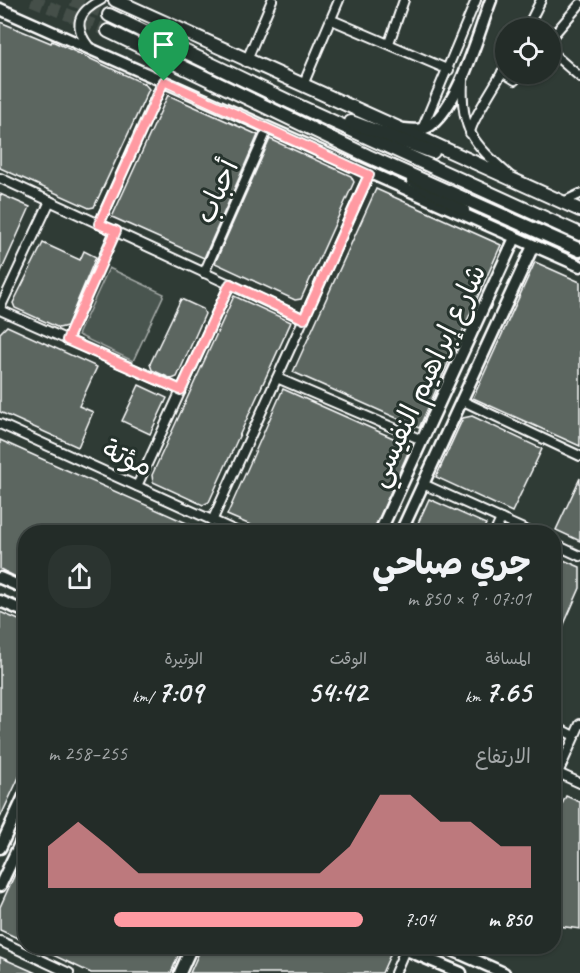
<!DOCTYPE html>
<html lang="ar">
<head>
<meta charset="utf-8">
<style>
	:root { --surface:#232c28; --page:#2b3430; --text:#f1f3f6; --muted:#a3a7a8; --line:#404845; --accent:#ff9aa2 }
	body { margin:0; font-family:Caveat,"Playpen Sans Arabic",sans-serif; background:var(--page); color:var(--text); direction:rtl; height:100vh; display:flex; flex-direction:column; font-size:22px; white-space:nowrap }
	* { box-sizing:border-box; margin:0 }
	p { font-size:20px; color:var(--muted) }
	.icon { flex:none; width:33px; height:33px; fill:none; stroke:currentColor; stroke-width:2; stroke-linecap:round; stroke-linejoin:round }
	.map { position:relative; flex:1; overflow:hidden; direction:ltr }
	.side { position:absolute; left:18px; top:525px; width:543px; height:429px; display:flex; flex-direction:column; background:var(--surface); border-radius:24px; box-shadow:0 2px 4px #0004,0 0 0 2px var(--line); direction:rtl }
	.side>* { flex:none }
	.buttons { position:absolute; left:495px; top:18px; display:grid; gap:12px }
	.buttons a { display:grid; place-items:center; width:66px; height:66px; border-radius:50%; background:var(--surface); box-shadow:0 2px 4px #0004,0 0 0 2px var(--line); font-size:30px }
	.pin { position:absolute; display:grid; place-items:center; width:51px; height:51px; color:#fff; margin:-62px -26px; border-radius:50% 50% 50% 0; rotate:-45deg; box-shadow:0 0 6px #0007 }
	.pin .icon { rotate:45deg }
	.round { display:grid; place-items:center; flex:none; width:63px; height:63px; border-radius:24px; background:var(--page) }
	.overview { display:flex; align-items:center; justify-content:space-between; height:102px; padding:0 30px }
	h1 { font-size:33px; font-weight:700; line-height:45px }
	.metrics { display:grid; grid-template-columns:repeat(3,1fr); gap:9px; height:102px; padding:6px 30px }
	.metrics div { display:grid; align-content:center }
	.metrics b { font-size:30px; font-weight:700 }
	.metrics small { font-size:16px; font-weight:400 }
	.metrics p { font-size:16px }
	.chart { height:168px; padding:12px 30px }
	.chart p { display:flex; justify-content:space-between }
	.chart svg { width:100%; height:108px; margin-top:6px; fill:var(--accent); opacity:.7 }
	ul { padding:0 30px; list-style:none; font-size:20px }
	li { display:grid; grid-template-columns:96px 72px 1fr; align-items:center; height:45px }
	li i { height:15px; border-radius:8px; background:var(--accent) }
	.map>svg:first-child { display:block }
</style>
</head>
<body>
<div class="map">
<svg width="580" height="973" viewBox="0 0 580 973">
	<rect width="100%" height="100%" fill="#2f3b35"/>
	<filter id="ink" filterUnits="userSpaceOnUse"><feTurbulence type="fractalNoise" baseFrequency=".0167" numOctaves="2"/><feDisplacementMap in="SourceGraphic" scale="12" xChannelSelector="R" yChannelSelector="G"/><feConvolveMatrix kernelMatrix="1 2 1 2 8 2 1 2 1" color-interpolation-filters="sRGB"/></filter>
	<g filter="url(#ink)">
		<!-- green -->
		<polygon fill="#4a544f" stroke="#a4aaa7" stroke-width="1.5" points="109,268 164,294 133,361 78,335"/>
		<!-- building -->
		<g fill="#5b6661" stroke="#fff" stroke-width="1.5">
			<polygon points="0,22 51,43 52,41 145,84 149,89 94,207 89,208 0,168"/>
			<polygon points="168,95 258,135 204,258 112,217"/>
			<polygon points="270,139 351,176 354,182 301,299 295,300 215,263"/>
			<polygon points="376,189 501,245 419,428 293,372"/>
			<polygon points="0,194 30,207 0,274"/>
			<polygon points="43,243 80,260 84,251 96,257 67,326 59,328 15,308 13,303"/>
			<polygon points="535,262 580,282 580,446 473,398"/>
			<polygon points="234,296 291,322 209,502 203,505 153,482 152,475"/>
			<polygon points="181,299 203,309 205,314 177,377 172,379 152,370 150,364"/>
			<polygon points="7,326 97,367 79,406 93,412 78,447 0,412 0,333"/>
			<polygon points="139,385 167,398 150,434 122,421"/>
			<polygon points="283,389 411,446 373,532 267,532 227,515"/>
			<polygon points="472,416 542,449 512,512 436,477 463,418"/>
			<polygon points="0,440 62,468 207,532 26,532 26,581 14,576 0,569"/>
			<polygon points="580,478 580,541 556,530"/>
			<polygon points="429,499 486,524 482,532 414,532"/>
			<polygon points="554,556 580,567 580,588 554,647"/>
			<polygon points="0,612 26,623 26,762 0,818"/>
			<polygon points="566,796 580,802 580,929 559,926 560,918 554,915 554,821"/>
			<polygon points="26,850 26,942 0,930 0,907"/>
			<polygon points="34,946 182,946 171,973 91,973"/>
			<polygon points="202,946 372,946 390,955 382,973 190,973"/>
			<polygon points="0,957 36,973 0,973"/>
		</g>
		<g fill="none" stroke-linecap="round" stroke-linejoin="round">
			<!-- primary-tunnel -->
			<g stroke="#444f49" stroke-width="12" stroke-dasharray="12 6" stroke-linecap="butt">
				<polyline points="32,0 108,31"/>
				<polyline points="72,0 109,15"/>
			</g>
			<defs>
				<g id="street">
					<polyline points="332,20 449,70"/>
					<polyline points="527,28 541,0"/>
					<polyline points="550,39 580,4"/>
					<polyline points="389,43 404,0"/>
					<path d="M89 47C73 26 77 12 101 0"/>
					<polyline points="550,51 580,77"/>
					<polyline points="246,62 272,0"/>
					<polyline points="502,72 515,80 520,74"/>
					<path d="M463 81C460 130 473 143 509 175"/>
					<polyline points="303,85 339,0"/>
					<polyline points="422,129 476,0"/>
					<path d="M470 133C471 121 498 80 506 66"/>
					<polyline points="0,178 304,319"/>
					<polyline points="563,202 580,194"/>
					<polyline points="99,224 163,81"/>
					<polyline points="204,273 268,128"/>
					<polyline points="0,308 50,201"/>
					<polyline points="0,310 181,390"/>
					<polyline points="67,340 115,231"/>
					<polyline points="277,378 422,440"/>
					<polyline points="463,401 580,456"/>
					<polyline points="0,424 238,532"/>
					<polyline points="423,484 530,532"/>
					<polyline points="137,486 230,284"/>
					<polyline points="212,521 369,175"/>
					<polyline points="495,532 501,519"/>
					<polyline points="554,544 580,556"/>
					<polyline points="554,726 574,736"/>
					<polyline points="558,773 580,783"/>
					<polyline points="554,782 580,724"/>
					<polyline points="0,941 69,973"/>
					<polyline points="395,973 405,950"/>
				</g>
				<g id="secondary">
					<polyline points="0,9 580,266"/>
					<path d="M404 129C413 130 423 131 431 125 461 100 477 36 491 0"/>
					<polyline points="412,181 464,210"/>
					<polyline points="380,532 515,238"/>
					<polyline points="401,532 533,246"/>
					<polyline points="0,578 26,589"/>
					<polyline points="0,601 26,612"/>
					<polyline points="0,848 26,792"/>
					<polyline points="0,886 26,831"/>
					<polyline points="397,946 461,973"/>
					<polyline points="443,946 504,973"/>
					<polyline points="180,973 192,946"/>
				</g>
				<g id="primary">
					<polyline points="115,0 580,210"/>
					<polyline points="109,15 290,102 580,234"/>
					<polyline points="108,31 368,156 580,250"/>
					<polyline points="351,122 433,152"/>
				</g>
			</defs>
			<!-- street casing -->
			<use href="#street" stroke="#fff" stroke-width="12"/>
			<!-- secondary casing -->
			<use href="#secondary" stroke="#fff" stroke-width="15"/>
			<!-- primary casing -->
			<use href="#primary" stroke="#fff" stroke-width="16"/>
			<!-- street -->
			<use href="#street" stroke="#26332d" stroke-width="8"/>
			<!-- secondary -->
			<use href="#secondary" stroke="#26332d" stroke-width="10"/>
			<!-- primary -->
			<use href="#primary" stroke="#26332d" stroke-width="12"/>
		</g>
	</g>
	<g fill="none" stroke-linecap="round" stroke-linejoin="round" filter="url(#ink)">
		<defs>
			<polygon id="route" points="164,81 369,175 304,319 230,284 181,390 67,340 116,231 99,224"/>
		</defs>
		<!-- route casing -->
		<use href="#route" stroke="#fff" stroke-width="12"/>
		<!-- route -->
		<use href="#route" stroke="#ff9aa2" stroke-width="8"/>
	</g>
	<g text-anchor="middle" stroke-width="6" stroke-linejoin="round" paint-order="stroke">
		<!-- street labels -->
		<g font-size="28" fill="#fff" stroke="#26332d">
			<text transform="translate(216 191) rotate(-66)" y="10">أحباب</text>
			<text transform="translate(426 375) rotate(-65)" y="10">شارع إبراهيم النفيسي</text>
			<text transform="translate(128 457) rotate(24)" y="10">مؤتة</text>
		</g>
	</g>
</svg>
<div class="buttons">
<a><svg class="icon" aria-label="locate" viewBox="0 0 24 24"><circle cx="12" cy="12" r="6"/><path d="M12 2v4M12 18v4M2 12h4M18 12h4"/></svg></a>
</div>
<div class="pin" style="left:164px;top:81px;background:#1e9e55"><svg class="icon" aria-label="arrive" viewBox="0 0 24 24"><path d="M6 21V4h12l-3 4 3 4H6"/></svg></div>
<section class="side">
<div class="overview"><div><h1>جري صباحي</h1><p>07:01 · 9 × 850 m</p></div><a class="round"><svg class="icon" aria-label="share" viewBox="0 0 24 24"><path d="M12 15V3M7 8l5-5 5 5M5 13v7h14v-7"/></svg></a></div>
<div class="metrics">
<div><p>المسافة</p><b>7.65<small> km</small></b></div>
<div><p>الوقت</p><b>54:42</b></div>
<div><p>الوتيرة</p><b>7:09<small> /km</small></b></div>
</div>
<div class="chart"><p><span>الارتفاع</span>255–258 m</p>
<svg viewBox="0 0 160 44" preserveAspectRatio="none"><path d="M0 44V27L10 17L20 27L30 38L40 38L50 38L60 38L70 38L80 38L90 38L100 27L110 6L120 6L130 17L140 17L150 27L160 27V44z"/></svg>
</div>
<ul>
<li><b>850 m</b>7:04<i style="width:79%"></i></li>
</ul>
</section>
</div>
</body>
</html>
